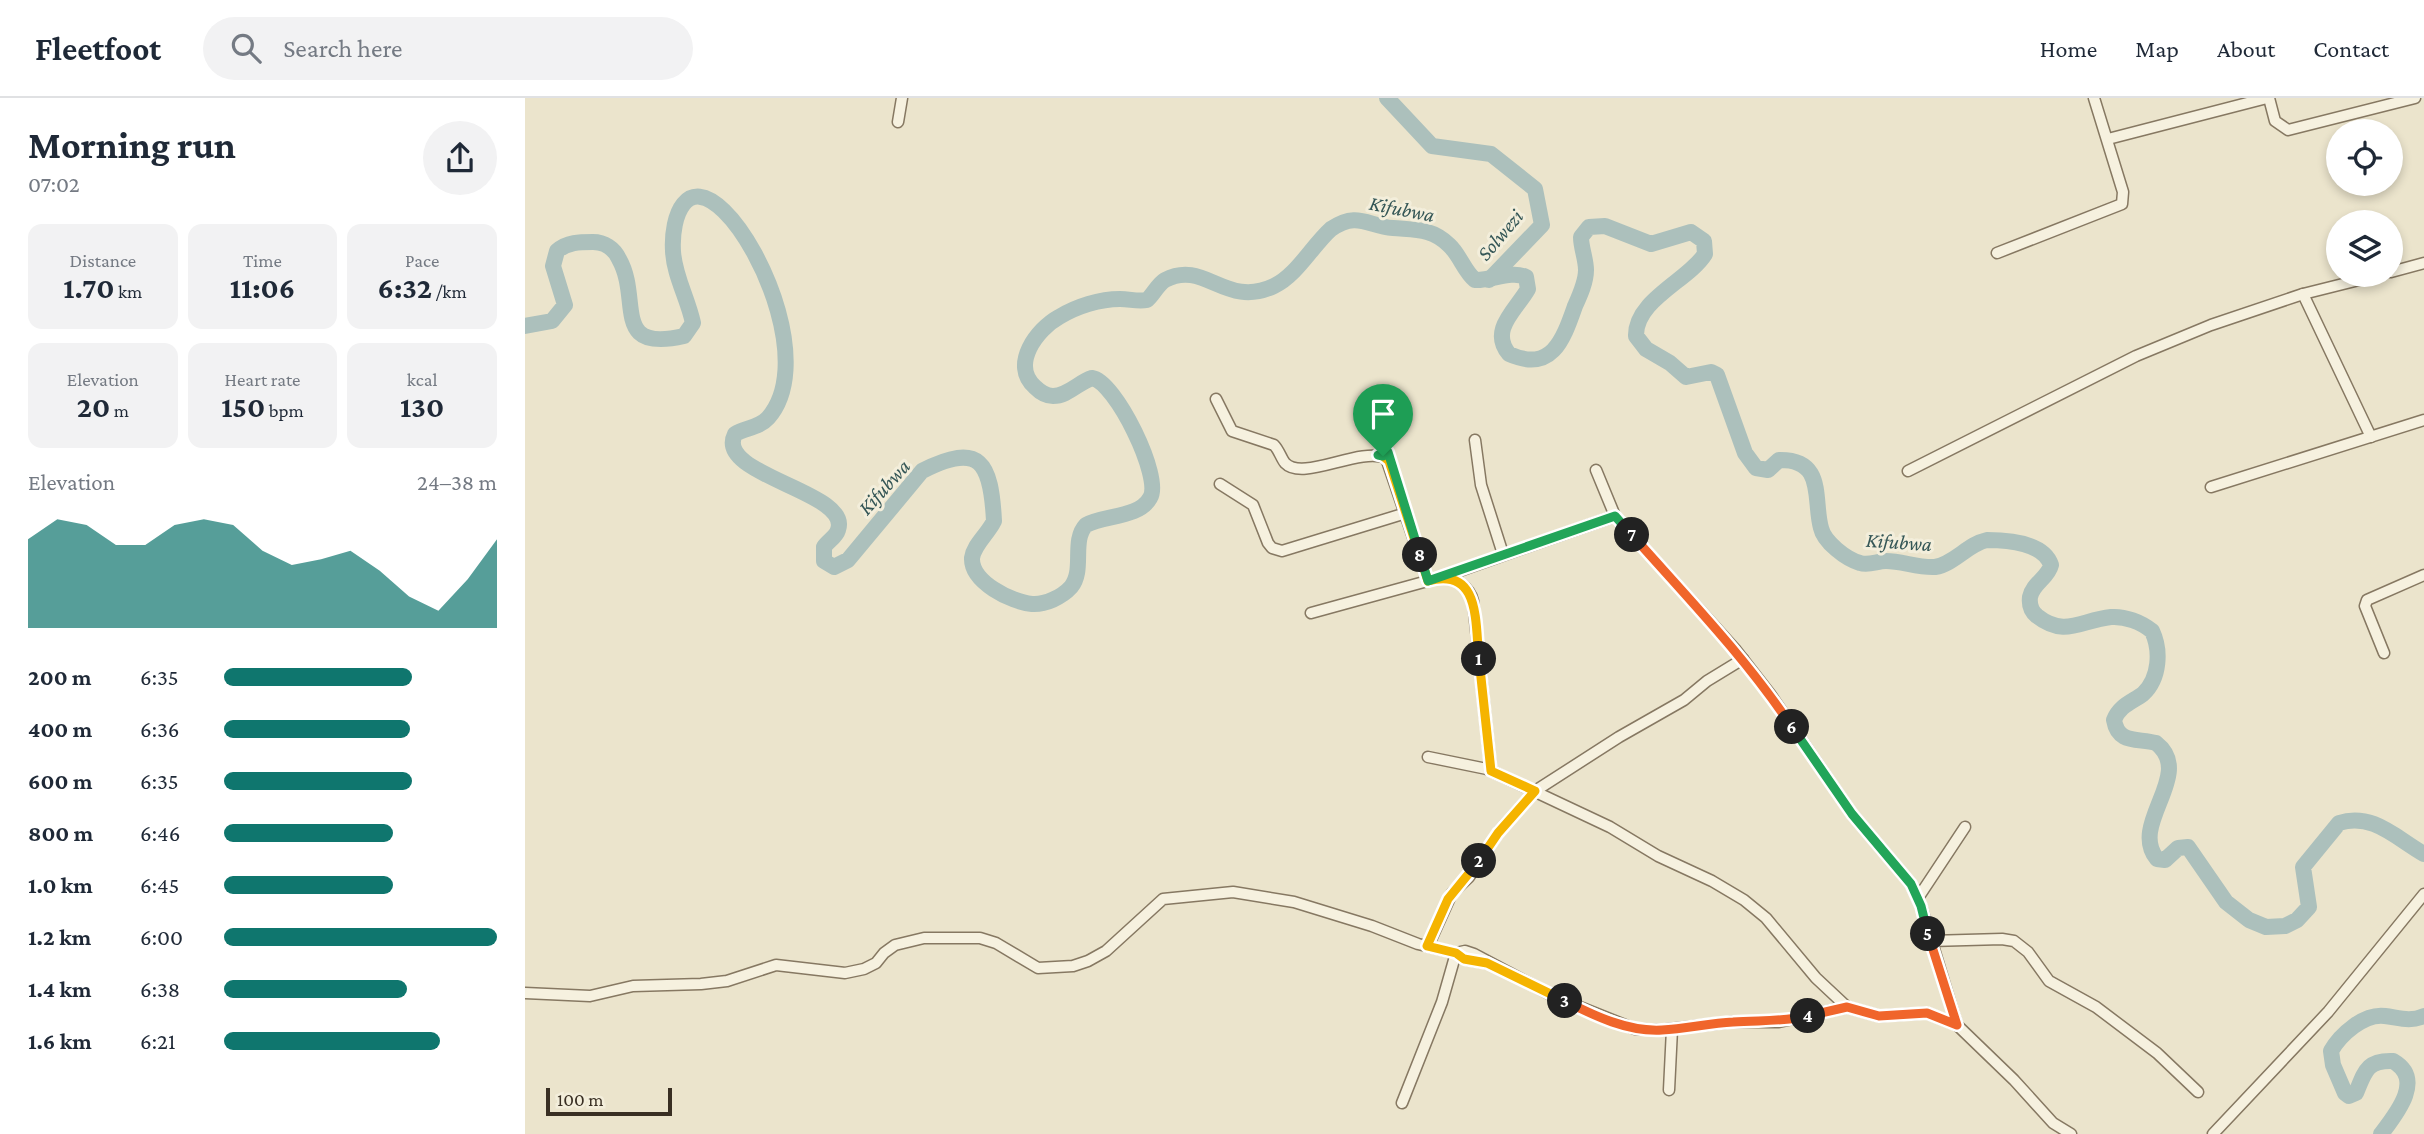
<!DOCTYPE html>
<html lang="en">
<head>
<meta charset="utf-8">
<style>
	:root { --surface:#fff; --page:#f2f2f3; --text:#1f2937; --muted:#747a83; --line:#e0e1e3; --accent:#0f766e }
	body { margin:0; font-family:"Crimson Pro",serif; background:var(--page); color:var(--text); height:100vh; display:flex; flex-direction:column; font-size:26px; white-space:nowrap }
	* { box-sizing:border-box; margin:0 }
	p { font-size:23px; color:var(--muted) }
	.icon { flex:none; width:38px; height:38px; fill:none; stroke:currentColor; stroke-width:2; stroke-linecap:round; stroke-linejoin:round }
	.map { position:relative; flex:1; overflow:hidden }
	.details { display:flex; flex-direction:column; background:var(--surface); width:525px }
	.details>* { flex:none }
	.buttons { position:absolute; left:1801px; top:21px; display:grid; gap:14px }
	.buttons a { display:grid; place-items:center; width:77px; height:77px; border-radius:50%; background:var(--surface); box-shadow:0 4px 10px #0003; font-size:35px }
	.scale { position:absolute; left:21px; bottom:18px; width:126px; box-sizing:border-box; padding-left:7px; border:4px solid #392f23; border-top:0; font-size:19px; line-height:24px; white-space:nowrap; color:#392f23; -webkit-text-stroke:5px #f3eedb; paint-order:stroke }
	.pin { position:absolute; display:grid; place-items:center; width:60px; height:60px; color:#fff; margin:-72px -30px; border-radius:50% 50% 50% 0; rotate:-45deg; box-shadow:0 0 7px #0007 }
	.pin .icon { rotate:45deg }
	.km { position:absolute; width:35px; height:35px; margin:-18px; border-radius:50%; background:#222; color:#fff; font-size:19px; line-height:35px; text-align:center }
	.round { display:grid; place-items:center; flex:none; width:74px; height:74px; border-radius:37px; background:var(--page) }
	.summary { display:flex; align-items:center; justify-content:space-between; height:119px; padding:0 28px }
	h1 { font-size:38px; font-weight:700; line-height:52px }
	.figures { display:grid; grid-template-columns:repeat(3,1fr); gap:10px; height:119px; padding:7px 28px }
	.figures div { display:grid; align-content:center; border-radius:14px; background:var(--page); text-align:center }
	.figures b { font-size:30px; font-weight:700 }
	.figures small { font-size:19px; font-weight:400 }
	.figures p { font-size:19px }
	.chart { height:196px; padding:14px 28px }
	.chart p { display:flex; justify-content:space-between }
	.chart svg { width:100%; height:126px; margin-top:7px; fill:var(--accent); opacity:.7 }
	ul { padding:0 28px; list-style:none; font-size:23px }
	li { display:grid; grid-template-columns:112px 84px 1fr; align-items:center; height:52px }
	li i { height:18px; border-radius:9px; background:var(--accent) }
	header { display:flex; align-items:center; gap:42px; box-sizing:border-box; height:98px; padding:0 35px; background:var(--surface); border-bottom:2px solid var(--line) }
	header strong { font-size:33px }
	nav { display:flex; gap:38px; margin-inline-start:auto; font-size:24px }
	.search { width:490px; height:63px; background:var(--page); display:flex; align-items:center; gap:18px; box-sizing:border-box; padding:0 24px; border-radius:38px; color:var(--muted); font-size:26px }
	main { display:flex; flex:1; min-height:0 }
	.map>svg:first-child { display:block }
</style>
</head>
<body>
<header>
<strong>Fleetfoot</strong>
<div class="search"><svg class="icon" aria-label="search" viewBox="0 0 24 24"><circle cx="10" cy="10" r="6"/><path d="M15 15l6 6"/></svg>Search here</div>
<nav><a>Home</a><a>Map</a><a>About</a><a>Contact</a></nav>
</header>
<main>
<section class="details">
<div class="summary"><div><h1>Morning run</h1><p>07:02</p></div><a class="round"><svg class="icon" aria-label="share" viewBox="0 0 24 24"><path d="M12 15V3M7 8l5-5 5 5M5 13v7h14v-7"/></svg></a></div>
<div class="figures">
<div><p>Distance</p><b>1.70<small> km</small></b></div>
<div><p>Time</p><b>11:06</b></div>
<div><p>Pace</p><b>6:32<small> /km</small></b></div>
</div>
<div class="figures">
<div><p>Elevation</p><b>20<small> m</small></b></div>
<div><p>Heart rate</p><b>150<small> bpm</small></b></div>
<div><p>kcal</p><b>130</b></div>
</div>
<div class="chart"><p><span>Elevation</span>24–38 m</p>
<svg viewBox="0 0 160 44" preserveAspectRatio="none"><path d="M0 44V13L10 6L20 8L30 15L40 15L50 8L60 6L70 8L80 17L90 22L100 20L110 17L120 24L130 33L140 38L150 27L160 13V44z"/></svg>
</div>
<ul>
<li><b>200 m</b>6:35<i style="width:69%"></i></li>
<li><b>400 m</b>6:36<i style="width:68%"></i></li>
<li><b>600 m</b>6:35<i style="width:69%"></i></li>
<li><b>800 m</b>6:46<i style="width:62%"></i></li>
<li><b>1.0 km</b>6:45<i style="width:62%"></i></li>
<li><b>1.2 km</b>6:00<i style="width:100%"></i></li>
<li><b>1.4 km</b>6:38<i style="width:67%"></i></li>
<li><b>1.6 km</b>6:21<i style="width:79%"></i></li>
</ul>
</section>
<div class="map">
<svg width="1899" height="1036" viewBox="0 0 1899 1036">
	<rect width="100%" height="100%" fill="#ebe4cc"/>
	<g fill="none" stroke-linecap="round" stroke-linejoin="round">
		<!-- river -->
		<g stroke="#acc0bc" stroke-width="16">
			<polyline points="862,0 907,48 966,56 1010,91 1017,127 964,182"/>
			<path d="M0 228 27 223 40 207 28 168 32 153C42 144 55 144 68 144 79 144 89 150 94 161 117 201 85 255 159 238L168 225C163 201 149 177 148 153 146 118 161 76 199 113 240 153 287 270 243 320 235 329 221 330 210 336 189 378 327 393 313 432 311 439 303 443 299 449V463L309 469 323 462 397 373C456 343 466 365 469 423 463 436 449 446 447 460 446 484 486 504 507 506 520 507 537 499 546 489 560 472 546 443 561 427 579 417 614 420 625 400 638 380 590 283 567 280 554 284 543 298 528 298 520 298 515 294 510 289 485 267 512 231 534 219 552 208 575 201 595 201 605 201 613 204 622 202 629 196 632 187 640 182 680 161 700 211 749 188 772 177 787 148 806 131 833 113 842 128 868 130 890 132 907 130 924 147 935 157 939 173 950 182 966 183 986 172 1001 179L1003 191C991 212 964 232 984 256 1027 275 1038 242 1050 208 1055 197 1061 184 1061 172 1061 161 1056 150 1056 139L1064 129 1080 128 1126 146 1166 134 1179 143 1180 156C1164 182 1110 202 1111 238L1121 251 1145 265 1161 279 1186 274 1192 277 1220 355 1231 370 1243 372 1254 362C1301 361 1288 402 1296 430 1299 444 1321 461 1335 465 1344 468 1352 463 1361 463 1377 463 1393 470 1410 469 1429 466 1443 446 1462 442 1483 442 1519 445 1526 467 1523 480 1508 485 1505 499 1504 507 1506 513 1512 518 1540 540 1556 522 1586 519 1600 518 1616 524 1627 533 1636 552 1635 580 1618 596 1607 604 1594 608 1589 622 1593 646 1612 640 1631 645 1671 676 1603 726 1632 761L1640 762 1653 750 1663 749 1701 804 1724 822 1741 829 1760 828 1772 822 1784 809 1778 769 1814 725C1847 714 1871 740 1899 756"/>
			<path d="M1856 1036C1873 1014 1899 981 1868 963 1842 962 1840 973 1831 995L1824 998 1820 995 1808 967 1806 953C1815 937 1839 915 1860 918 1875 920 1885 924 1899 918"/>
		</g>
		<defs>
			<g id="street">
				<polyline points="1744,0 1750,23 1763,32 1890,0"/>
				<polyline points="373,24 377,0"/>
				<polyline points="1583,41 1742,0"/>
				<polyline points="1472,155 1597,106 1598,94 1569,0"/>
				<polyline points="1866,174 1899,165"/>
				<polyline points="1778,196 1846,339"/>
				<path d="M691 301 707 333 749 347C754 352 756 360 760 365 778 384 833 349 861 360L903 483"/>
				<polyline points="950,342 956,387 978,456"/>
				<polyline points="1071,372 1090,418 1210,551 1245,596 1327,716 1386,786 1396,808 1432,927"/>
				<polyline points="1383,373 1611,258 1686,227 1778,196 1854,177"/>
				<polyline points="695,386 728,407 743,445 747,450 757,453 881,415"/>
				<polyline points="1686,389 1899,322"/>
				<polyline points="920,478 1090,418"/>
				<path d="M786 515 917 479C931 479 945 490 948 503L966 673"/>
				<polyline points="1859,555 1840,508 1842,502 1899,477"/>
				<polyline points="903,659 962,671 1085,729 1133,758 1187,783 1219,802 1241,820 1291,880 1322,909 1354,918 1402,915 1432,927 1489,982 1528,1025 1546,1036"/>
				<polyline points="1393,800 1440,729"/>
				<polyline points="1405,843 1477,841 1489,843 1503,854 1524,883 1571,909 1632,955 1673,994"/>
				<polyline points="903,848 927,795 944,779 975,732 1010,693 1094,639 1159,602 1182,583 1218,561"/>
				<polyline points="931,855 940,853 949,856 1030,899 1110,931 1136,932 1206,924 1254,924 1322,909"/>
				<polyline points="0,895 65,898 108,888 176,886 202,883 251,867 320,875 339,871 351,865 359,855 370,847 399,840 455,840 471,845 513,870 548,868 563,863 581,853 638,801 708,794 769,804 847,828 893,846 931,855 939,861 962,865"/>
				<polyline points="1144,992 1147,931"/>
				<polyline points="877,1005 917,904 931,855"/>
				<polyline points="1688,1036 1803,914 1899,796"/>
			</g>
		</defs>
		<!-- street casing -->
		<use href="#street" stroke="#867862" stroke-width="13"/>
		<!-- street -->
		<use href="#street" stroke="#f6f1df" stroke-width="10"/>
	</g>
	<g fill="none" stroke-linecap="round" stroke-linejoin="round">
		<defs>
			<path id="split-1" d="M858 358 864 363 903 483C956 468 950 526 954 561"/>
			<polyline id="split-2" points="954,763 973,735 1010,693 966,673 954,561"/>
			<polyline id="split-3" points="954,763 923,801 902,848 931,855 939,861 962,865 1040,903"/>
			<path id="split-4" d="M1040 903C1070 918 1103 934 1137 932 1161 931 1184 925 1208 924 1234 922 1258 924 1283 918"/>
			<polyline id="split-5" points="1283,918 1322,909 1354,918 1402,915 1432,927 1403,836"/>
			<polyline id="split-6" points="1267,629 1327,716 1386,786 1396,808 1403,836"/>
			<path id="split-7" d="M1107 437C1163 500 1220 559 1267 629"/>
			<polyline id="split-8" points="895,457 903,483 1090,418 1107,437"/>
			<polyline id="split-9" points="858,358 853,357 863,354 895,457"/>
		</defs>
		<!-- split-1 casing -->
		<use href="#split-1" stroke="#fff" stroke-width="14"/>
		<!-- split-2 casing -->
		<use href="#split-2" stroke="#fff" stroke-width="14"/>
		<!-- split-3 casing -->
		<use href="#split-3" stroke="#fff" stroke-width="14"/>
		<!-- split-4 casing -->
		<use href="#split-4" stroke="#fff" stroke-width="14"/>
		<!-- split-5 casing -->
		<use href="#split-5" stroke="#fff" stroke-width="14"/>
		<!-- split-6 casing -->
		<use href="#split-6" stroke="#fff" stroke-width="14"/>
		<!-- split-7 casing -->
		<use href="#split-7" stroke="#fff" stroke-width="14"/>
		<!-- split-8 casing -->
		<use href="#split-8" stroke="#fff" stroke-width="14"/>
		<!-- split-9 casing -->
		<use href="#split-9" stroke="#fff" stroke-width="14"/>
		<!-- split-1 -->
		<use href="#split-1" stroke="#f5b400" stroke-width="9"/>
		<!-- split-2 -->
		<use href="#split-2" stroke="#f5b400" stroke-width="9"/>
		<!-- split-3 -->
		<use href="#split-3" stroke="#f5b400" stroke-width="9"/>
		<!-- split-4 -->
		<use href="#split-4" stroke="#f0652b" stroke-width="9"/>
		<!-- split-5 -->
		<use href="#split-5" stroke="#f0652b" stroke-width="9"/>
		<!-- split-6 -->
		<use href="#split-6" stroke="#22a559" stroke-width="9"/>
		<!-- split-7 -->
		<use href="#split-7" stroke="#f0652b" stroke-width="9"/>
		<!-- split-8 -->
		<use href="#split-8" stroke="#22a559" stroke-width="9"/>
		<!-- split-9 -->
		<use href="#split-9" stroke="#22a559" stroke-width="9"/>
	</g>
	<g text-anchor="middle" stroke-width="6" stroke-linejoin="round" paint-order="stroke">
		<!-- water labels -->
		<g font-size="21" font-style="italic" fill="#345656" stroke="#f3eedb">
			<text transform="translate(877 111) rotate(11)" y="7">Kifubwa</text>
			<text transform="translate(975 137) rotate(-50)" y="7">Solwezi</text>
			<text transform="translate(359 389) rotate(-48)" y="7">Kifubwa</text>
			<text transform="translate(1374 444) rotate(4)" y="7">Kifubwa</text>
		</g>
	</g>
</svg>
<div class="buttons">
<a><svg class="icon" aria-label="locate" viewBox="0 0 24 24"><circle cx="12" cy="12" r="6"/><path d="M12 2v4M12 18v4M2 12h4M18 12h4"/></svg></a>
<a><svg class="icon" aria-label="layers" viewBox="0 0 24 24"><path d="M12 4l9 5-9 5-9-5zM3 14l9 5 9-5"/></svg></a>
</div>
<div class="scale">100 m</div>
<div class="pin" style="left:858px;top:358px;background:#1e9e55"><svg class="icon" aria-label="arrive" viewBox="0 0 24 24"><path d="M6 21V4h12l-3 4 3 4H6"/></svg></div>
<b class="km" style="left:954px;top:561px">1</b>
<b class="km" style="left:954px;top:763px">2</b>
<b class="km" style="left:1040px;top:903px">3</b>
<b class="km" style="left:1283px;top:918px">4</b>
<b class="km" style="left:1403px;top:836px">5</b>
<b class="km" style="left:1267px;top:629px">6</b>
<b class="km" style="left:1107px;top:437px">7</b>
<b class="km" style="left:895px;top:457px">8</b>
</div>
</main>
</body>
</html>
